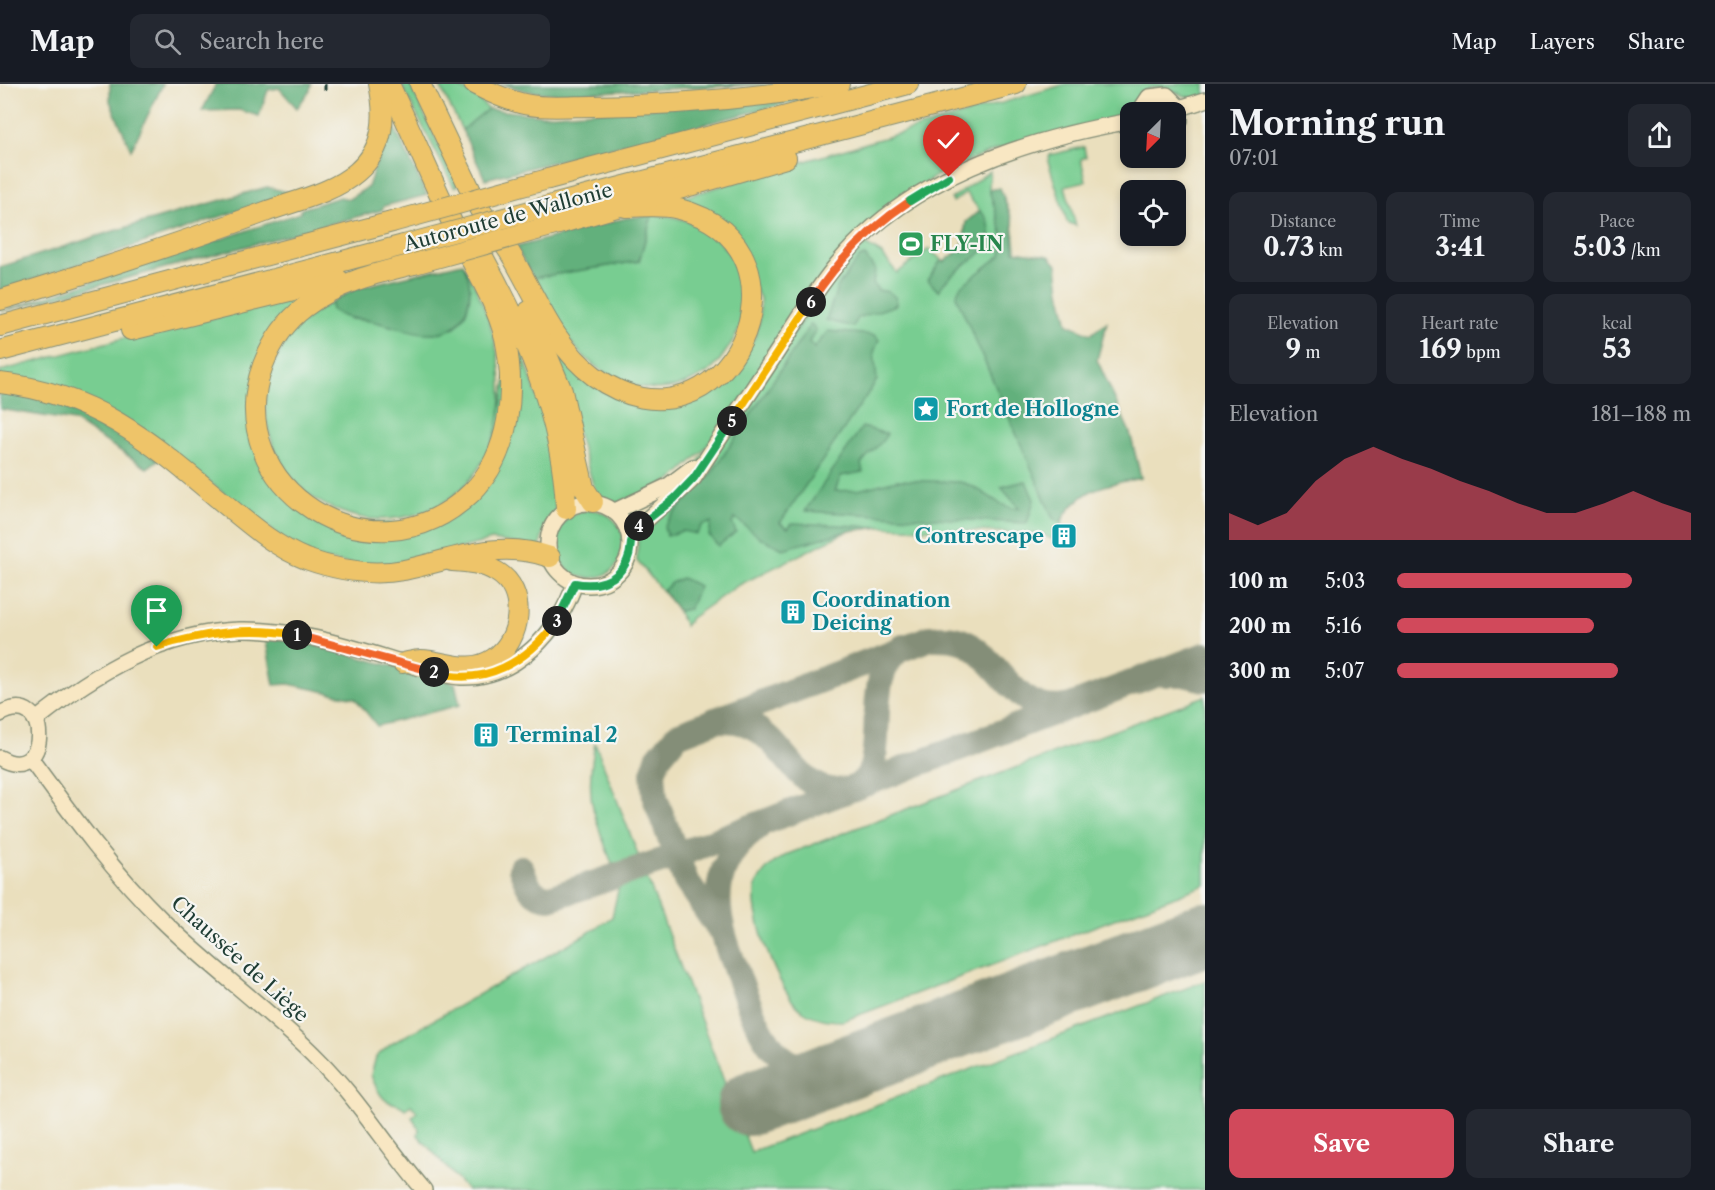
<!DOCTYPE html>
<html lang="en">
<head>
<meta charset="utf-8">
<style>
	:root { --surface:#171b24; --page:#242831; --text:#f1f3f6; --muted:#9ea1a6; --line:#363941; --accent:#d1495b }
	body { margin:0; font-family:"Libre Caslon Text",serif; background:var(--page); color:var(--text); height:100vh; display:flex; flex-direction:column; font-size:22px; white-space:nowrap }
	* { box-sizing:border-box; margin:0 }
	p { font-size:20px; color:var(--muted) }
	.icon { flex:none; width:33px; height:33px; fill:none; stroke:currentColor; stroke-width:2; stroke-linecap:round; stroke-linejoin:round }
	.map { position:relative; flex:1; overflow:hidden }
	.side { display:flex; flex-direction:column; background:var(--surface); width:510px }
	.side>* { flex:none }
	.needle { width:39px; rotate:204deg }
	.tools { position:absolute; left:1120px; top:18px; display:grid; gap:12px }
	.tools a { display:grid; place-items:center; width:66px; height:66px; border-radius:12px; background:var(--surface); box-shadow:0 3px 9px #0003; font-size:30px }
	.pin { position:absolute; display:grid; place-items:center; width:51px; height:51px; color:#fff; margin:-62px -26px; border-radius:50% 50% 50% 0; rotate:-45deg; box-shadow:0 0 6px #0007 }
	.pin .icon { rotate:45deg }
	.km { position:absolute; width:30px; height:30px; margin:-15px; border-radius:50%; background:#222; color:#fff; font-size:16px; line-height:30px; text-align:center }
	.round { display:grid; place-items:center; flex:none; width:63px; height:63px; border-radius:12px; background:var(--page) }
	.overview { display:flex; align-items:center; justify-content:space-between; height:102px; padding:0 24px }
	h1 { font-size:33px; font-weight:700; line-height:45px }
	.figures { display:grid; grid-template-columns:repeat(3,1fr); gap:9px; height:102px; padding:6px 24px }
	.figures div { display:grid; align-content:center; border-radius:12px; background:var(--page); text-align:center }
	.figures b { font-size:26px; font-weight:700 }
	.figures small { font-size:16px; font-weight:400 }
	.figures p { font-size:16px }
	.chart { height:168px; padding:12px 24px }
	.chart p { display:flex; justify-content:space-between }
	.chart svg { width:100%; height:108px; margin-top:6px; fill:var(--accent); opacity:.7 }
	.cta { display:flex; gap:12px; margin-top:auto; padding:12px 24px }
	.cta a { flex:1; height:69px; border-radius:12px; background:var(--accent); color:#fff; font-size:24px; font-weight:700; line-height:69px; text-align:center }
	.cta a+a { background:var(--page); color:var(--text) }
	ul { padding:0 24px; list-style:none; font-size:20px }
	li { display:grid; grid-template-columns:96px 72px 1fr; align-items:center; height:45px }
	li i { height:15px; border-radius:8px; background:var(--accent) }
	header { display:flex; align-items:center; gap:36px; box-sizing:border-box; height:84px; padding:0 30px; background:var(--surface); border-bottom:2px solid var(--line) }
	header strong { font-size:28px }
	nav { display:flex; gap:33px; margin-inline-start:auto; font-size:21px }
	.search { width:420px; height:54px; background:var(--page); display:flex; align-items:center; gap:15px; box-sizing:border-box; padding:0 21px; border-radius:12px; color:var(--muted); font-size:22px }
	main { display:flex; flex:1; min-height:0 }
	.map>svg:first-child { display:block }
</style>
</head>
<body>
<header>
<strong>Map</strong>
<div class="search"><svg class="icon" aria-label="search" viewBox="0 0 24 24"><circle cx="10" cy="10" r="6"/><path d="M15 15l6 6"/></svg>Search here</div>
<nav><a>Map</a><a>Layers</a><a>Share</a></nav>
</header>
<main>
<div class="map">
<svg width="1205" height="1106" viewBox="0 0 1205 1106">
	<rect width="100%" height="100%" fill="#f6f6f2"/>
	<filter id="ink" filterUnits="userSpaceOnUse"><feTurbulence type="fractalNoise" baseFrequency=".0167" numOctaves="2"/><feDisplacementMap in="SourceGraphic" scale="12" xChannelSelector="R" yChannelSelector="G"/><feConvolveMatrix kernelMatrix="1 2 1 2 8 2 1 2 1" color-interpolation-filters="sRGB"/></filter>
	<filter id="wash" filterUnits="userSpaceOnUse"><feTurbulence type="fractalNoise" baseFrequency=".008" numOctaves="4" result="noise"/><feDisplacementMap in="SourceGraphic" scale="24" xChannelSelector="R" yChannelSelector="G"/><feGaussianBlur stdDeviation="1.35" result="paint"/><feColorMatrix in="noise" values="0 0 0 0 0 0 0 0 0 0 0 0 0 0 0 0 0 1.4 0 .05"/><feComposite in="paint" operator="in"/></filter>
	<g filter="url(#wash)">
		<rect width="100%" height="100%" fill="#eadfbd"/>
		<!-- green -->
		<g fill="#78cd91" stroke="#4c8562" stroke-width="1.5">
			<polygon points="405,0 410,0 458,102 454,103 402,2"/>
			<path d="M439 0C460 0 474 9 488 25L462 46Z"/>
			<path d="M1066 0H1205V12C1182 19 1173 0 1151 4 1140 7 1137 20 1128 26 1123 30 1116 32 1111 35L995 66 942 88 887 125 702 368 673 395 621 421 597 413 556 280 565 276 603 307 641 320 720 300 736 286 755 253 760 235V214L718 134 699 123 677 115Z"/>
			<polygon points="1084,63 1086,73 1081,75 1086,97 1065,102 1076,142 1067,138 1048,77 1050,71"/>
			<path d="M990 87 989 106 1000 104 1013 138 1018 182 1097 276 1130 349 1141 394C1098 402 1094 399 1063 431L1062 448 1051 455 1042 450 1021 449 880 443 848 447 737 502 691 534 685 542 675 522 637 477 638 454 660 429 841 186 865 160 882 170 897 189 929 165 944 178 963 163 966 138 980 127 966 109 953 118 951 115Z"/>
			<path d="M652 131C703 130 747 170 743 222 742 228 743 235 741 241 738 250 721 276 714 283 710 288 701 292 695 295 654 318 605 297 576 264 558 243 546 218 533 194L639 177Z"/>
			<path d="M463 179C497 240 521 322 478 385 463 407 443 423 417 430 391 437 367 438 342 428 314 418 295 403 281 377 270 357 263 334 266 311 272 270 294 237 331 219L332 226 350 235 453 245C474 227 473 201 463 179Z"/>
			<polygon points="305,213 289,227 251,341 316,436 438,441 456,431 486,404 515,245 550,352 558,424 543,448 540,463 492,456 398,480 373,483 307,473 149,352 0,295 0,287 128,253"/>
			<circle cx="590" cy="460" r="34"/>
			<path d="M1205 612V801L843 937C829 937 812 934 800 925 779 908 748 828 756 802 762 786 774 778 788 770Z"/>
			<path d="M595 659 636 765 640 777 613 783C594 729 584 718 595 659Z"/>
			<path d="M647 794 751 1068 1205 897V1106H467L418 1051 419 1045 412 1033 417 1028 411 1021 405 1025C399 1019 393 1020 387 1017 380 1013 374 999 371 991L376 973 391 960 588 849 612 833 619 802Z"/>
		</g>
		<!-- forest -->
		<g fill="#62b07b" stroke="#407658" stroke-width="1.5">
			<polygon points="110,0 163,0 131,66 110,17"/>
			<polygon points="216,0 311,0 310,6 297,24 279,4 268,6 259,32 239,26 202,27"/>
			<polygon points="501,0 773,0 555,10 527,7"/>
			<polygon points="817,12 485,95 462,46 488,25 541,31"/>
			<polygon points="391,36 427,111 384,122 382,126 0,228 300,129 301,125 340,113 349,115 368,103"/>
			<polygon points="267,103 291,109 0,207 0,183 107,149"/>
			<path d="M1000 104 1013 138 1014 167 1049 172 1057 181 1060 207 1068 240 1091 250 1107 238 1097 276 1130 349 1141 394C1102 402 1080 403 1060 439L1053 434 956 212 960 203 1001 171 1004 155 989 106Z"/>
			<path d="M980 127C991 136 991 148 990 161 973 178 951 187 938 207L928 196 941 176 944 178 963 163 966 138Z"/>
			<polygon points="652,131 639,177 533,194 516,163 626,134"/>
			<polygon points="865,172 875,186 873,199 878,206 889,208 896,214 896,221 858,234 853,243 826,236 838,202 859,174"/>
			<path d="M463 179C470 196 472 205 467 223 454 266 406 245 375 238 360 234 344 236 332 226L331 219 356 204Z"/>
			<polygon points="811,240 816,246 809,258 814,264 828,247 874,251 879,256 874,268 877,296 780,439 788,444 792,439 881,443 848,447 783,465 761,454 735,434 732,439 736,448 718,462 709,451 711,439 702,441 697,450 682,447 667,452 664,443 671,432 709,393"/>
			<polygon points="0,307 40,314 99,335 158,376 147,384 74,337 0,325"/>
			<path d="M862 343 887 350C879 364 870 367 861 380L863 388 841 392 835 407 858 406 897 396 960 398C982 402 996 424 1020 425L1001 403 1026 397 1034 416 1027 439 805 427Z"/>
			<polygon points="682,494 699,502 689,525 678,527 663,507 671,499"/>
			<polygon points="265,552 303,558 455,599 460,621 377,642 355,614 289,600 274,601"/>
		</g>
		<g fill="none" stroke-linecap="round" stroke-linejoin="round">
			<!-- taxiway -->
			<g stroke="#848e78" stroke-width="26">
				<polyline points="1164,590 1184,590 1205,595"/>
				<path d="M715 636C729 636 742 636 755 644 788 663 802 717 850 705 860 703 869 693 872 683 883 645 865 588 903 563"/>
				<path d="M757 744C699 788 718 841 740 897 759 947 775 997 841 984L929 954"/>
				<path d="M521 784C527 800 531 813 550 814L664 776 1205 571"/>
				<path d="M721 848 686 797 655 714 653 689 658 674 677 651 930 554C944 554 958 553 971 562 1004 583 1018 631 1065 623"/>
			</g>
			<!-- runway -->
			<polyline stroke="#848e78" stroke-width="64" points="749,1020 1205,850"/>
		</g>
	</g>
	<g filter="url(#ink)">
		<g fill="none" stroke-linecap="round" stroke-linejoin="round">
			<defs>
				<g id="secondary">
					<polyline points="1180,24 1205,16"/>
					<polyline points="1139,28 1149,13 1167,11 1180,24 1180,37 1176,43"/>
					<circle cx="589" cy="460" r="41"/>
					<polyline points="615,427 668,402 693,383"/>
					<path d="M630 454C647 431 673 416 694 394 722 350 751 308 779 265 798 236 816 205 838 179 908 94 1026 55 1131 37"/>
					<path d="M0 630C53 601 50 703 0 674"/>
					<path d="M36 636C94 589 163 548 240 546 296 545 350 563 404 579 422 584 441 592 461 593 516 595 559 547 575 499"/>
					<path d="M30 674C71 730 112 787 162 836 212 885 269 925 318 975 358 1015 387 1063 424 1106"/>
				</g>
				<g id="highway">
					<path d="M389 0C412 49 433 98 456 147 473 181 496 217 505 254 516 306 511 370 471 409 374 503 218 404 263 281 272 258 285 238 305 223 337 199 376 189 414 180"/>
					<polyline points="420,0 482,130"/>
					<path d="M474 0C489 8 504 15 520 19 543 25 570 22 593 22 675 21 759 14 839 0"/>
					<polyline points="548,95 908,0"/>
					<polyline points="556,120 1016,0"/>
					<path d="M479 124C489 139 500 153 510 169 535 210 553 262 594 292 727 387 826 162 679 125 662 120 643 123 625 123"/>
					<polyline points="562,139 786,74"/>
					<path d="M482 171C525 249 563 334 566 425"/>
					<path d="M0 216C89 189 178 160 265 128 295 117 333 109 357 88 385 64 386 33 379 0"/>
					<polyline points="529,227 562,307 584,404 593,418"/>
					<polyline points="0,242 392,138"/>
					<polyline points="131,246 338,195"/>
					<polyline points="0,267 404,161"/>
					<path d="M0 299C94 309 151 358 220 416 247 438 273 462 306 475 337 486 371 492 404 486 455 475 498 455 550 473"/>
					<path d="M403 579C409 578 415 576 421 576 447 577 468 591 493 575 522 557 528 506 497 488 483 479 467 478 452 477"/>
				</g>
			</defs>
			<!-- secondary casing -->
			<use href="#secondary" stroke="#848e78" stroke-width="18"/>
			<!-- highway casing -->
			<use href="#highway" stroke="#848e78" stroke-width="22"/>
			<!-- secondary -->
			<use href="#secondary" stroke="#f8e7c3" stroke-width="15"/>
			<!-- highway -->
			<use href="#highway" stroke="#eec469" stroke-width="20"/>
			<!-- rail -->
			<polyline stroke="#1f3d34" stroke-width="3" stroke-dasharray="9 4.5" stroke-linecap="butt" points="325,6 325,0"/>
			<defs>
				<g id="highway-bridge">
					<polyline points="392,138 548,95"/>
					<polyline points="404,161 556,120"/>
					<polyline points="414,180 562,139"/>
				</g>
			</defs>
			<!-- highway-bridge casing -->
			<use href="#highway-bridge" stroke="#848e78" stroke-width="22" stroke-linecap="butt"/>
			<!-- highway-bridge -->
			<use href="#highway-bridge" stroke="#eec469" stroke-width="20"/>
		</g>
	</g>
	<g fill="none" stroke-linecap="round" stroke-linejoin="round" filter="url(#ink)">
		<defs>
			<path id="split-1" d="M157 563C203 549 248 542 297 551"/>
			<polyline id="split-2" points="297,551 434,588"/>
			<path id="split-3" d="M434 588C484 604 528 577 557 537"/>
			<path id="split-4" d="M557 537 575 499C596 503 617 498 627 477 634 462 626 459 639 442"/>
			<polyline id="split-5" points="639,442 674,415 694,394 732,337"/>
			<polyline id="split-6" points="732,337 811,218"/>
			<path id="split-7" d="M811 218C837 177 869 144 910 117"/>
			<polyline id="split-8" points="910,117 949,93"/>
		</defs>
		<!-- split-1 casing -->
		<use href="#split-1" stroke="#fff" stroke-width="12"/>
		<!-- split-2 casing -->
		<use href="#split-2" stroke="#fff" stroke-width="12"/>
		<!-- split-3 casing -->
		<use href="#split-3" stroke="#fff" stroke-width="12"/>
		<!-- split-4 casing -->
		<use href="#split-4" stroke="#fff" stroke-width="12"/>
		<!-- split-5 casing -->
		<use href="#split-5" stroke="#fff" stroke-width="12"/>
		<!-- split-6 casing -->
		<use href="#split-6" stroke="#fff" stroke-width="12"/>
		<!-- split-7 casing -->
		<use href="#split-7" stroke="#fff" stroke-width="12"/>
		<!-- split-8 casing -->
		<use href="#split-8" stroke="#fff" stroke-width="12"/>
		<!-- split-1 -->
		<use href="#split-1" stroke="#f5b400" stroke-width="8"/>
		<!-- split-2 -->
		<use href="#split-2" stroke="#f0652b" stroke-width="8"/>
		<!-- split-3 -->
		<use href="#split-3" stroke="#f5b400" stroke-width="8"/>
		<!-- split-4 -->
		<use href="#split-4" stroke="#22a559" stroke-width="8"/>
		<!-- split-5 -->
		<use href="#split-5" stroke="#22a559" stroke-width="8"/>
		<!-- split-6 -->
		<use href="#split-6" stroke="#f5b400" stroke-width="8"/>
		<!-- split-7 -->
		<use href="#split-7" stroke="#f0652b" stroke-width="8"/>
		<!-- split-8 -->
		<use href="#split-8" stroke="#22a559" stroke-width="8"/>
	</g>
	<!-- icons -->
	<defs>
		<symbol id="stadium-square" viewBox="-11 -11 22 22"><rect x="-9" y="-9" width="18" height="18" rx="4" fill="#2e9e5b" stroke="#f6f6f2"/><path d="M0-5a6.5 5 0 1 0 0 10a6.5 5 0 1 0 0-10ZM-3.5-1.8h7v3.6h-7Z" fill="#fff"/></symbol>
		<symbol id="sight-square" viewBox="-11 -11 22 22"><rect x="-9" y="-9" width="18" height="18" rx="4" fill="#0f9aa8" stroke="#f6f6f2"/><path d="M0-6L1.8-2.2L6-1.7L2.9 1.2L3.7 5.4L0 3.3L-3.7 5.4L-2.9 1.2L-6-1.7L-1.8-2.2Z" fill="#fff"/></symbol>
		<symbol id="building-square" viewBox="-11 -11 22 22"><rect x="-9" y="-9" width="18" height="18" rx="4" fill="#0f9aa8" stroke="#f6f6f2"/><path d="M-4-6H4V6H1V3H-1V6H-4ZM-2.5-4.3h1.7v1.8h-1.7ZM.8-4.3h1.7v1.8H.8ZM-2.5-1h1.7V.8h-1.7ZM.8-1h1.7V.8H.8Z" fill="#fff"/></symbol>
	</defs>
	<g fill-rule="evenodd">
		<use href="#stadium-square" x="896" y="145" width="30" height="30"/>
		<use href="#sight-square" x="911" y="310" width="30" height="30"/>
		<use href="#building-square" x="1049" y="437" width="30" height="30"/>
		<use href="#building-square" x="778" y="513" width="30" height="30"/>
		<use href="#building-square" x="471" y="636" width="30" height="30"/>
	</g>
	<g text-anchor="middle" stroke-width="4.5" stroke-linejoin="round" paint-order="stroke">
		<!-- street labels -->
		<g font-size="20" fill="#1f3d34" stroke="#f6f6f2">
			<text transform="translate(508 133) rotate(-15)" y="7">Autoroute de Wallonie</text>
			<text transform="translate(240 875) rotate(42)" y="7">Chaussée de Liège</text>
		</g>
		<!-- leisure labels -->
		<g font-size="20" font-weight="bold" fill="#27864d" stroke="#f6f6f2" text-anchor="start">
			<text x="930" y="167">FLY-IN</text>
		</g>
		<!-- culture labels -->
		<g font-size="20" font-weight="bold" fill="#0d838f" stroke="#f6f6f2" text-anchor="start">
			<text x="946" y="332">Fort de Hollogne</text>
			<text x="1044" y="459" text-anchor="end">Contrescape</text>
			<text x="812" y="523">Coordination<tspan x="812" dy="23">Deicing</tspan></text>
			<text x="506" y="658">Terminal 2</text>
		</g>
	</g>
</svg>
<div class="tools">
<a><svg class="needle" viewBox="-14 -14 28 28"><path d="M0-13l5 13h-10z" fill="#e53935"/><path d="M0 13l5-13h-10z" fill="#9ea1a6"/></svg></a>
<a><svg class="icon" aria-label="locate" viewBox="0 0 24 24"><circle cx="12" cy="12" r="6"/><path d="M12 2v4M12 18v4M2 12h4M18 12h4"/></svg></a>
</div>
<div class="pin" style="left:157px;top:563px;background:#1e9e55"><svg class="icon" aria-label="arrive" viewBox="0 0 24 24"><path d="M6 21V4h12l-3 4 3 4H6"/></svg></div>
<div class="pin" style="left:949px;top:93px;background:#d93025"><svg class="icon" aria-label="check" viewBox="0 0 24 24"><path d="M5 12l5 5 9-10"/></svg></div>
<b class="km" style="left:297px;top:551px">1</b>
<b class="km" style="left:434px;top:588px">2</b>
<b class="km" style="left:557px;top:537px">3</b>
<b class="km" style="left:639px;top:442px">4</b>
<b class="km" style="left:732px;top:337px">5</b>
<b class="km" style="left:811px;top:218px">6</b>
</div>
<section class="side">
<div class="overview"><div><h1>Morning run</h1><p>07:01</p></div><a class="round"><svg class="icon" aria-label="share" viewBox="0 0 24 24"><path d="M12 15V3M7 8l5-5 5 5M5 13v7h14v-7"/></svg></a></div>
<div class="figures">
<div><p>Distance</p><b>0.73<small> km</small></b></div>
<div><p>Time</p><b>3:41</b></div>
<div><p>Pace</p><b>5:03<small> /km</small></b></div>
</div>
<div class="figures">
<div><p>Elevation</p><b>9<small> m</small></b></div>
<div><p>Heart rate</p><b>169<small> bpm</small></b></div>
<div><p>kcal</p><b>53</b></div>
</div>
<div class="chart"><p><span>Elevation</span>181–188 m</p>
<svg viewBox="0 0 160 44" preserveAspectRatio="none"><path d="M0 44V33L10 38L20 33L30 20L40 11L50 6L60 11L70 15L80 20L90 24L100 29L110 33L120 33L130 29L140 24L150 29L160 33V44z"/></svg>
</div>
<ul>
<li><b>100 m</b>5:03<i style="width:80%"></i></li>
<li><b>200 m</b>5:16<i style="width:67%"></i></li>
<li><b>300 m</b>5:07<i style="width:75%"></i></li>
</ul>
<div class="cta"><a>Save</a><a>Share</a></div>
</section>
</main>
</body>
</html>
